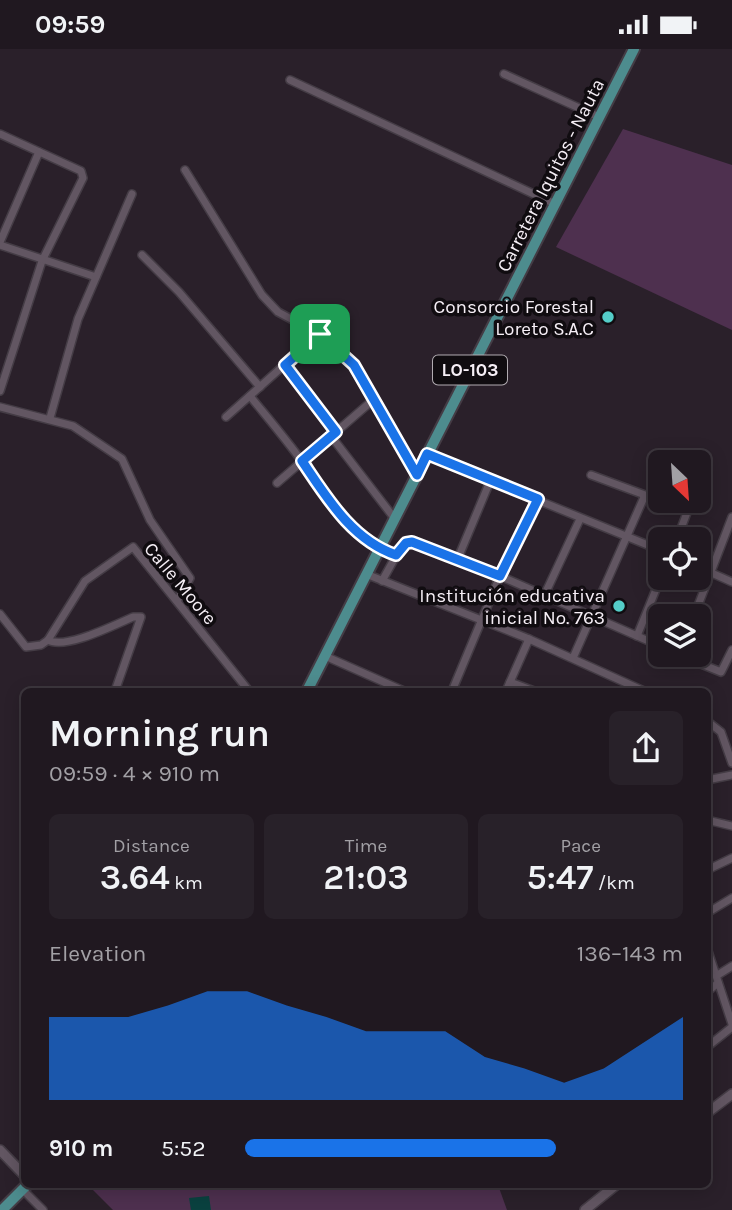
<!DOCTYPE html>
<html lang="en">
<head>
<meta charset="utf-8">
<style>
	:root { --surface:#201820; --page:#282129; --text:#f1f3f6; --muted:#a2a0a5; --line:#3d373e; --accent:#1a73e8 }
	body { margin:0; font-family:Karla,sans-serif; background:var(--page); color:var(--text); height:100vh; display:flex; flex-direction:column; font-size:26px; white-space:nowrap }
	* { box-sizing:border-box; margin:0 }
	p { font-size:23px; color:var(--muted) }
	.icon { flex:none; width:38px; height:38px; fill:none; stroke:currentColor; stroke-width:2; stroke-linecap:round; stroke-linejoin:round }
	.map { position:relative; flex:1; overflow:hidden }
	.details { position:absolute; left:21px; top:639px; width:690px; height:500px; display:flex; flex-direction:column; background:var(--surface); border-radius:10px; box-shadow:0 4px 18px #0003,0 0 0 2px var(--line) }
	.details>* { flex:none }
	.needle { width:46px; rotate:155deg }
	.controls { position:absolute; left:648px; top:401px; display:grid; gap:14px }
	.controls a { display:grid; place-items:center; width:63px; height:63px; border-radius:10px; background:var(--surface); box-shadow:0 4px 18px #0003,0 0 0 2px var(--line); font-size:35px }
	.pin { position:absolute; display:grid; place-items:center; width:60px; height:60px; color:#fff; margin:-30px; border-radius:14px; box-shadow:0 4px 10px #0006 }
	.round { display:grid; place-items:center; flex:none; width:74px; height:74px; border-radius:10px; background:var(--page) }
	.overview { display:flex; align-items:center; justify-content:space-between; height:119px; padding:0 28px }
	h1 { font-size:38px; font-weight:600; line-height:52px }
	.stats { display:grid; grid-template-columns:repeat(3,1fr); gap:10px; height:119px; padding:7px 28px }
	.stats div { display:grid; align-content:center; border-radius:10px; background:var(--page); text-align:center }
	.stats b { font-size:35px; font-weight:600 }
	.stats small { font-size:19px; font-weight:400 }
	.stats p { font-size:19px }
	.chart { height:196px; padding:14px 28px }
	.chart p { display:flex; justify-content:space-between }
	.chart svg { width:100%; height:126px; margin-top:7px; fill:var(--accent); opacity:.7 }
	ul { padding:0 28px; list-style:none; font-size:23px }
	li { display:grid; grid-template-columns:112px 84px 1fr; align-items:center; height:52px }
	li i { height:18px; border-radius:9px; background:var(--accent) }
	.status { display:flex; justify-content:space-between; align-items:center; height:49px; padding:0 35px; background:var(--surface); direction:ltr }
	.status svg { height:19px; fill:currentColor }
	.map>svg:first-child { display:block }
</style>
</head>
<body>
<div class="status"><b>09:59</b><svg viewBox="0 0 49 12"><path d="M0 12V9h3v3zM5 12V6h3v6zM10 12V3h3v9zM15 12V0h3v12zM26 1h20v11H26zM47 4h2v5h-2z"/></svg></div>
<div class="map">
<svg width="732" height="1161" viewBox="0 0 732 1161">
	<rect width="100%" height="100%" fill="#2a202a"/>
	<!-- green -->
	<g fill="#4e304f">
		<polygon points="623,80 732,116 732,281 556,198"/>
		<polygon points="88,1136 498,1136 507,1161 113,1161"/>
	</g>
	<!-- water -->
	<polygon fill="#0a413f" points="209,1147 211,1161 191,1161 189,1149"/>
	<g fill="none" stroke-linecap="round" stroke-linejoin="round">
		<defs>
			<g id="minor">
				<polyline points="504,25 599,68"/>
				<polyline points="290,31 555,155"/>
				<polyline points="0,85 81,122 83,129 42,212 0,342"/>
				<polyline points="185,121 262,246 278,263 319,285 345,305 417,426"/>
				<polyline points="0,193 39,103"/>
				<polyline points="0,196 96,228"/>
				<polyline points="142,206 179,243 260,338"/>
				<polyline points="285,316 336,382"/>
				<path d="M250 347C267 368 285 389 301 411 329 448 350 490 396 506"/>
				<polyline points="0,358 73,377 122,410 150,471 190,529 177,552"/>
				<polyline points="226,368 319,285"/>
				<polyline points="50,369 78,270 132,145"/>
				<polyline points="331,387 395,470"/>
				<polyline points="427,406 660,501"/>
				<polyline points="277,434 373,351"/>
				<polyline points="677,490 688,461"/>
				<polyline points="458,509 491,430"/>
				<polyline points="698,518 732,533"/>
				<polyline points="366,525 529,590 644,642"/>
				<polyline points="382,532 401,498 412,493 500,527 660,597"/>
				<polyline points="544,547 580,470"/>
				<polyline points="0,565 26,598 41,596 48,591 85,532 133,498 249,642"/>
				<polyline points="694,567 732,468"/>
				<polyline points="637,587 661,528"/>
				<path d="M48 591C65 601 114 576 133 568H141L115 642"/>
				<polyline points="679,606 721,623 732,601"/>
				<polyline points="325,607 404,642"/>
				<polyline points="573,609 645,446 591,426"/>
				<polyline points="510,633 534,642"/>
				<polyline points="452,642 500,527 538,450"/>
				<polyline points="506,642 529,590"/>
				<polyline points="707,672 721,683 732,714"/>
				<polyline points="707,731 732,726"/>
				<polyline points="707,771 732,777"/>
				<polyline points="707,821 732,809"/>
				<polyline points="707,864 732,849"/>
				<polyline points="707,899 732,975"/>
				<polyline points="716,927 732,917"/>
				<polyline points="707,943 718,934"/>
				<polyline points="707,998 732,978"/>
				<polyline points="23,1141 43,1161"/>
			</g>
			<g id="tertiary">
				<polyline points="707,1064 732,1045"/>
				<polyline points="0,1101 24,1126"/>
				<polyline points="585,1161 616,1136"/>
			</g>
			<g id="primary">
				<polyline points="307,642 634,0"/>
				<polyline points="2,1161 27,1136"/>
			</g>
		</defs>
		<!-- minor casing -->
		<use href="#minor" stroke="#443c45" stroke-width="10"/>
		<!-- tertiary casing -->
		<use href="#tertiary" stroke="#443c45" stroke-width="12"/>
		<!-- primary casing -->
		<use href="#primary" stroke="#443c45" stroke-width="14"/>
		<!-- minor -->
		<use href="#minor" stroke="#625662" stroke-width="7"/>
		<!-- tertiary -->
		<use href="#tertiary" stroke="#625662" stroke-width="9"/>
		<!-- primary -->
		<use href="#primary" stroke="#4d8c8e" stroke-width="10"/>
	</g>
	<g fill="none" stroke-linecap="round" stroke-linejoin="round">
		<defs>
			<path id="route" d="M320 285 354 316 417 426 427 405 538 450 500 527 412 493 406 494 396 506C352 491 327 449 302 412L336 383 285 316Z"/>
		</defs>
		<!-- route casing -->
		<use href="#route" stroke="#fff" stroke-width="14"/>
		<!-- route -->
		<use href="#route" stroke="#1a73e8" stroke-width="9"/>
	</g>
	<!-- markers -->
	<g fill="#54cdc8" stroke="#100c10" stroke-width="2.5">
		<circle cx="608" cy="268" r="7"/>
		<circle cx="619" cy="557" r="7"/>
	</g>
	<g text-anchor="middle" stroke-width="7" stroke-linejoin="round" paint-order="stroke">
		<!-- shield labels -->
		<rect fill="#100c10" stroke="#b1abb1" stroke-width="2" x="433" y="306.5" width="74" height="29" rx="5"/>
		<g font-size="18" font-weight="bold" fill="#f6eff6">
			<text x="470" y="327">LO-103</text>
		</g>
		<!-- street labels -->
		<g font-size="19" fill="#f6eff6" stroke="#100c10">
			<text transform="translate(550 126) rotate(-63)" y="7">Carretera Iquitos - Nauta</text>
			<text transform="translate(181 534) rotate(50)" y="7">Calle Moore</text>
		</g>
		<!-- poi labels -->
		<g font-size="19" fill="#f6eff6" stroke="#100c10" text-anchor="end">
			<text x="594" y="264">Consorcio Forestal<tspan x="594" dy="22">Loreto S.A.C</tspan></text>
			<text x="605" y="553">Institución educativa<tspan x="605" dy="22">inicial No. 763</tspan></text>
		</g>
	</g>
</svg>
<div class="controls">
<a><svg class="needle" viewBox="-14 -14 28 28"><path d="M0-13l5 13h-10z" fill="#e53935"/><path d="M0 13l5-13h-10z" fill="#a2a0a5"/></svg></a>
<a><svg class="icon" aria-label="locate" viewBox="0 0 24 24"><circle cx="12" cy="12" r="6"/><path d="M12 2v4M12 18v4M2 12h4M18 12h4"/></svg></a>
<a><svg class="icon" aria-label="layers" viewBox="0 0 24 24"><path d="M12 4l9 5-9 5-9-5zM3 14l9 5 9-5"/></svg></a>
</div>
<div class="pin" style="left:320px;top:285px;background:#1e9e55"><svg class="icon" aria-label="arrive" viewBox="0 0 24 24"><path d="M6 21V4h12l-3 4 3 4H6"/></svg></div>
<section class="details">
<div class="overview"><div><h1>Morning run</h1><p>09:59 · 4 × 910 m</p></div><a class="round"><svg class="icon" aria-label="share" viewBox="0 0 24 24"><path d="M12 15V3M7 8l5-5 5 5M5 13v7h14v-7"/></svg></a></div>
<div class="stats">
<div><p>Distance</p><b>3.64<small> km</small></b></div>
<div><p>Time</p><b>21:03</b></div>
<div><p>Pace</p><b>5:47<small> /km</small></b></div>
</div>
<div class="chart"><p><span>Elevation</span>136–143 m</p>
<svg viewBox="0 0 160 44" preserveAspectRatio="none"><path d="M0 44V15L10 15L20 15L30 11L40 6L50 6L60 11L70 15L80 20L90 20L100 20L110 29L120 33L130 38L140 33L150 24L160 15V44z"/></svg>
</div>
<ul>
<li><b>910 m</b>5:52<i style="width:71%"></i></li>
</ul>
</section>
</div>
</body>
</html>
